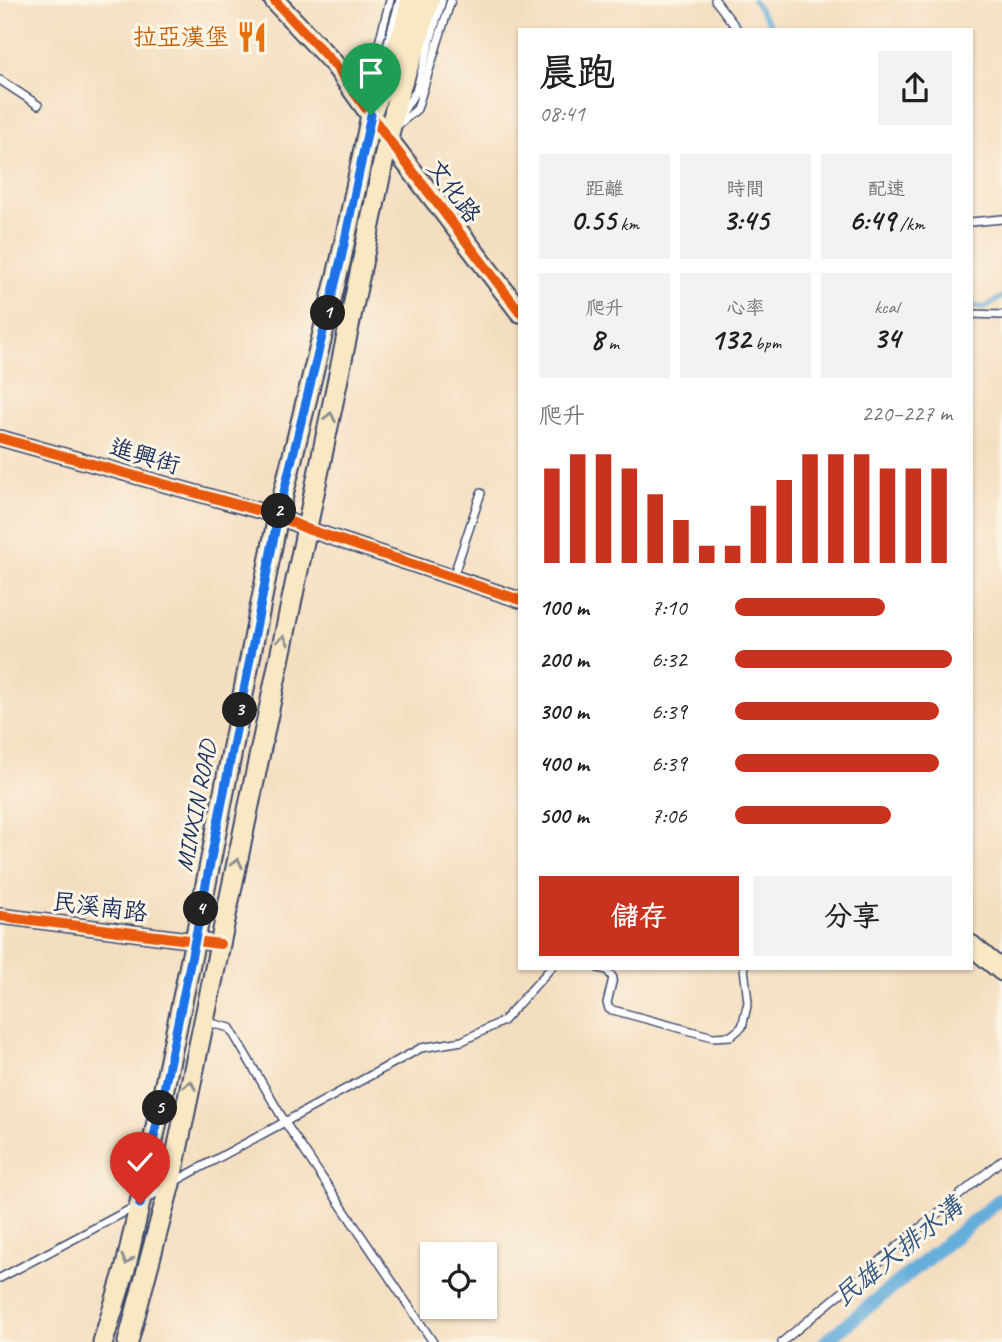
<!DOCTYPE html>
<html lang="zh-TW">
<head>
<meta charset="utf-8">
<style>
	:root { --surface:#fff; --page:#f2f2f2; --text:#202124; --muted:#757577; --accent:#c8321e }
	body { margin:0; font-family:Caveat,"LXGW WenKai TC",sans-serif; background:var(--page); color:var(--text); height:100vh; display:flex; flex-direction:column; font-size:26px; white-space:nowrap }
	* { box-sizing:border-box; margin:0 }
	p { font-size:23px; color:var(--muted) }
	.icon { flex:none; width:38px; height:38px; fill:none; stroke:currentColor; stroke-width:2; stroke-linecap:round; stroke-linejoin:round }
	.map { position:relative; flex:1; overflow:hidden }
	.panel { position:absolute; left:518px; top:28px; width:455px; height:942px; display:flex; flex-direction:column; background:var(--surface); border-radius:0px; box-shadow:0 2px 5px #0004 }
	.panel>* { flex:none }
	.tools { position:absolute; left:420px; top:1242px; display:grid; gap:14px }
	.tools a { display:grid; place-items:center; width:77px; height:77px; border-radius:0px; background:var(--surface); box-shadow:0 2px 5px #0004; font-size:35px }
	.pin { position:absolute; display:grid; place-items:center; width:60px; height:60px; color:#fff; margin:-72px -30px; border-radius:50% 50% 50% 0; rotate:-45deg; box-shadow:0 0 7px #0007 }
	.pin .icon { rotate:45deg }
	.km { position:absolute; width:35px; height:35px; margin:-18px; border-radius:50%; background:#222; color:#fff; font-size:19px; line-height:35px; text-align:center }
	.round { display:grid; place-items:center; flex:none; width:74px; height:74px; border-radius:0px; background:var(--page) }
	.overview { display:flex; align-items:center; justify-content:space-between; height:119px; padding:0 21px }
	h1 { font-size:38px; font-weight:800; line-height:52px }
	.stats { display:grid; grid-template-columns:repeat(3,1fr); gap:10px; height:119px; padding:7px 21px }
	.stats div { display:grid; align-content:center; border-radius:0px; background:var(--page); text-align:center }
	.stats b { font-size:30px; font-weight:800 }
	.stats small { font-size:19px; font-weight:400 }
	.stats p { font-size:19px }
	.chart { height:196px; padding:14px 21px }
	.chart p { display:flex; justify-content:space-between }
	.chart svg { width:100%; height:126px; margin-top:7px; stroke:var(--accent); stroke-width:6 }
	.primary-button { display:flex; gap:14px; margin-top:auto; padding:14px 21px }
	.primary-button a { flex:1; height:80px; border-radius:0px; background:var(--accent); color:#fff; font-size:28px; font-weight:800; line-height:80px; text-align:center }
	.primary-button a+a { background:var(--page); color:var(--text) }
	ul { padding:0 21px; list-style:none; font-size:23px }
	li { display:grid; grid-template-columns:112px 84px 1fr; align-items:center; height:52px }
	li i { height:18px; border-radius:9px; background:var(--accent) }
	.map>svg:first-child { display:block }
</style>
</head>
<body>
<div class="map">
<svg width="1002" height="1342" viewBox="0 0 1002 1342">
	<rect width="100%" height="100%" fill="#fcf5e5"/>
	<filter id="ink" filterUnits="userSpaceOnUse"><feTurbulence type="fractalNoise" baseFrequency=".0143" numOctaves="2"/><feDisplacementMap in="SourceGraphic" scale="14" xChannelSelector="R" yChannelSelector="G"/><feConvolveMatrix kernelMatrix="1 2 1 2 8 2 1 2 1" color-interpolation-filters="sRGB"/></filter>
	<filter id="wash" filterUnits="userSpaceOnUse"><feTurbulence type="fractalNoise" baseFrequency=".00686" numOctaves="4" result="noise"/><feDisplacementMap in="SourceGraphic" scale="28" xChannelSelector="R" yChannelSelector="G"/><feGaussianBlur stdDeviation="1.57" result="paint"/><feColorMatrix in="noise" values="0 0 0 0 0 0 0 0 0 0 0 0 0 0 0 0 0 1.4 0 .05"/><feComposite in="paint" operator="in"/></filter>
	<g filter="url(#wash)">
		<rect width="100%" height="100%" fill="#f4dec0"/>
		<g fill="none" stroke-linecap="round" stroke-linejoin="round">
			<!-- stream -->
			<g stroke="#65aedc" stroke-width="4.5">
				<polyline points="753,0 774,30"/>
				<polyline points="971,305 984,308 1002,297"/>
			</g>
			<!-- canal -->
			<polyline stroke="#65aedc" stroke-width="14" points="825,1342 1002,1198"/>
		</g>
	</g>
	<g filter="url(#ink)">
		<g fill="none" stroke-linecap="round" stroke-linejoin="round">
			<defs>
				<g id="lane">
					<polyline points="715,0 738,30"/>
					<polyline points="381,67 400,0"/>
					<polyline points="0,80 38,105"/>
					<polyline points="377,85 374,62 390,0"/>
					<polyline points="401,115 416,91 442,0"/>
					<polyline points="397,126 417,109 451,0"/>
					<polyline points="971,222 1002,219"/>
					<polyline points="971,314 1002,315"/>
					<polyline points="453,577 481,493"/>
					<polyline points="598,968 607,970 613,978 607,1003 609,1009 713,1037 731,1036 742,1027 748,1002 744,968"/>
					<polyline points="207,1022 230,1028 286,1124 433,1342"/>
					<polyline points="174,1182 421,1048 462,1041 503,1021 551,968"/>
					<polyline points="0,1278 140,1204 163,1188"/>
					<polyline points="782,1342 1002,1160"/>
				</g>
				<g id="street">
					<polyline points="0,438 278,516 307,529 520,600"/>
					<polyline points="0,916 220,944"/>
				</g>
				<g id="secondary">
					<polyline points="274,0 335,65 388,139 520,312"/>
					<polyline points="971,945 1002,971"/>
					<polyline points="103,1342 126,1266 144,1184 195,940 278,516 341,259 371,115 403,32 411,0"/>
					<polyline points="128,1342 170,1184 388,139 399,92 417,43 429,0"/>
				</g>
			</defs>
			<!-- lane casing -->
			<use href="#lane" stroke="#3c496d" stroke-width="10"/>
			<!-- street casing -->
			<use href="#street" stroke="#3c496d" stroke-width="18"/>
			<!-- secondary casing -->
			<use href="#secondary" stroke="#3c496d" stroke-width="23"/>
			<!-- lane -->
			<use href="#lane" stroke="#fff" stroke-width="7"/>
			<!-- street -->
			<use href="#street" stroke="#fff" stroke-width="14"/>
			<!-- secondary -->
			<use href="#secondary" stroke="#f8e8c3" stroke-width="19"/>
			<defs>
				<g id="cycleway">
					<polyline points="274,0 335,65 388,139 520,312"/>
					<polyline points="0,438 278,516 307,529 520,600"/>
					<polyline points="0,916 220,944"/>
				</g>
			</defs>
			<!-- cycleway casing -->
			<use href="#cycleway" stroke="#fcf5e5" stroke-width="15"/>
			<!-- cycleway -->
			<use href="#cycleway" stroke="#e8590c" stroke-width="10"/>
		</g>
		<!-- one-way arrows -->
		<defs><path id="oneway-chevron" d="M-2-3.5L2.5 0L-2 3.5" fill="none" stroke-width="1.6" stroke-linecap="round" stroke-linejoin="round" transform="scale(1.75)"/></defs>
		<g stroke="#8a8c90">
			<use href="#oneway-chevron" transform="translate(330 417) rotate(-78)"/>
			<use href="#oneway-chevron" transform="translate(283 640) rotate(-78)"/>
			<use href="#oneway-chevron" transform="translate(237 863) rotate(-78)"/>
			<use href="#oneway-chevron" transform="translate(190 1085) rotate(-78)"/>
			<use href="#oneway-chevron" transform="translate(127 1260) rotate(104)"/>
		</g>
	</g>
	<g fill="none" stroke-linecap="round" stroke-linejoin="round" filter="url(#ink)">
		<defs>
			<polyline id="route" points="140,1204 195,940 278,516 341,259 371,115"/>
		</defs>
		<!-- route casing -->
		<use href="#route" stroke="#fff" stroke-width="14"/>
		<!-- route -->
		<use href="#route" stroke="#1a73e8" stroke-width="9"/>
	</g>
	<!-- icons -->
	<defs>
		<symbol id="restaurant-bare" viewBox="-9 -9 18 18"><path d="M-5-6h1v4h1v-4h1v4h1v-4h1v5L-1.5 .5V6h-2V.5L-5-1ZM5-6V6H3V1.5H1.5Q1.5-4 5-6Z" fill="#e8710a" stroke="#fcf5e5" stroke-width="2.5" paint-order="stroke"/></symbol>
	</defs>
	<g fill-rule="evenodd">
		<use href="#restaurant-bare" x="230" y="15" width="44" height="44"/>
	</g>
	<g text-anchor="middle" stroke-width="6" stroke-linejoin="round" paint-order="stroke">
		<!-- food labels -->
		<g font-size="24" fill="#c56008" stroke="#fcf5e5" text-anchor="end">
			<text x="229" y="45">拉亞漢堡</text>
		</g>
		<!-- street labels -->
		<g font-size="24" fill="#1b2f5e" stroke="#fcf5e5">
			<text transform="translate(454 191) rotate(53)" y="8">文化路</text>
			<text transform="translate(145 456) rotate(16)" y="8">進興街</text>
			<text transform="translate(196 806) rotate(-79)" y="8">MINXIN ROAD</text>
			<text transform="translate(100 907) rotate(7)" y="8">民溪南路</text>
		</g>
		<!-- water labels -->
		<g font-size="26" font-style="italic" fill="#315584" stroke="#fcf5e5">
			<text transform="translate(898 1251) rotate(-39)" y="9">民雄大排水溝</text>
		</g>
	</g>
</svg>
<div class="tools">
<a><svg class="icon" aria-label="locate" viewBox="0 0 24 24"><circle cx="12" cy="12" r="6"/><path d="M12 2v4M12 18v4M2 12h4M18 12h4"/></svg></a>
</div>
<div class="pin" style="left:371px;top:115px;background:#1e9e55"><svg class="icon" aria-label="arrive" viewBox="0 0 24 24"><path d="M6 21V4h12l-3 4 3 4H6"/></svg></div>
<div class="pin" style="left:140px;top:1204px;background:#d93025"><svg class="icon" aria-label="check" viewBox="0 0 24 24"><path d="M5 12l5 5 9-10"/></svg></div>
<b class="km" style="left:328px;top:313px">1</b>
<b class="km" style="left:279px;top:511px">2</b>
<b class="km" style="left:240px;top:710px">3</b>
<b class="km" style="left:201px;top:909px">4</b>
<b class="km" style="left:160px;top:1108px">5</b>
<section class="panel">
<div class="overview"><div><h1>晨跑</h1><p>08:41</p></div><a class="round"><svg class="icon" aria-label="share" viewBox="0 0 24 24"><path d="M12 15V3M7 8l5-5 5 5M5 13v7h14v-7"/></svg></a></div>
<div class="stats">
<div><p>距離</p><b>0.55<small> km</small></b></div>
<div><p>時間</p><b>3:45</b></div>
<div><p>配速</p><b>6:49<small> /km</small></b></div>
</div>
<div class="stats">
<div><p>爬升</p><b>8<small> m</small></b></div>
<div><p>心率</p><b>132<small> bpm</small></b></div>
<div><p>kcal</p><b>34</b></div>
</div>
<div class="chart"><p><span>爬升</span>220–227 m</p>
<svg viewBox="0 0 160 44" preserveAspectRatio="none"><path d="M5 44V11M15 44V6M25 44V6M35 44V11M45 44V20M55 44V29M65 44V38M75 44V38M85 44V24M95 44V15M105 44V6M115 44V6M125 44V6M135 44V11M145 44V11M155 44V11"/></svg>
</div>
<ul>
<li><b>100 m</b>7:10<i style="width:69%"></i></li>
<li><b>200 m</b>6:32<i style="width:100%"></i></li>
<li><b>300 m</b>6:39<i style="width:94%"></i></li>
<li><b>400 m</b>6:39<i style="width:94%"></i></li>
<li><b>500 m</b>7:06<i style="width:72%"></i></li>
</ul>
<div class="primary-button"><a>儲存</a><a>分享</a></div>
</section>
</div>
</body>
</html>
